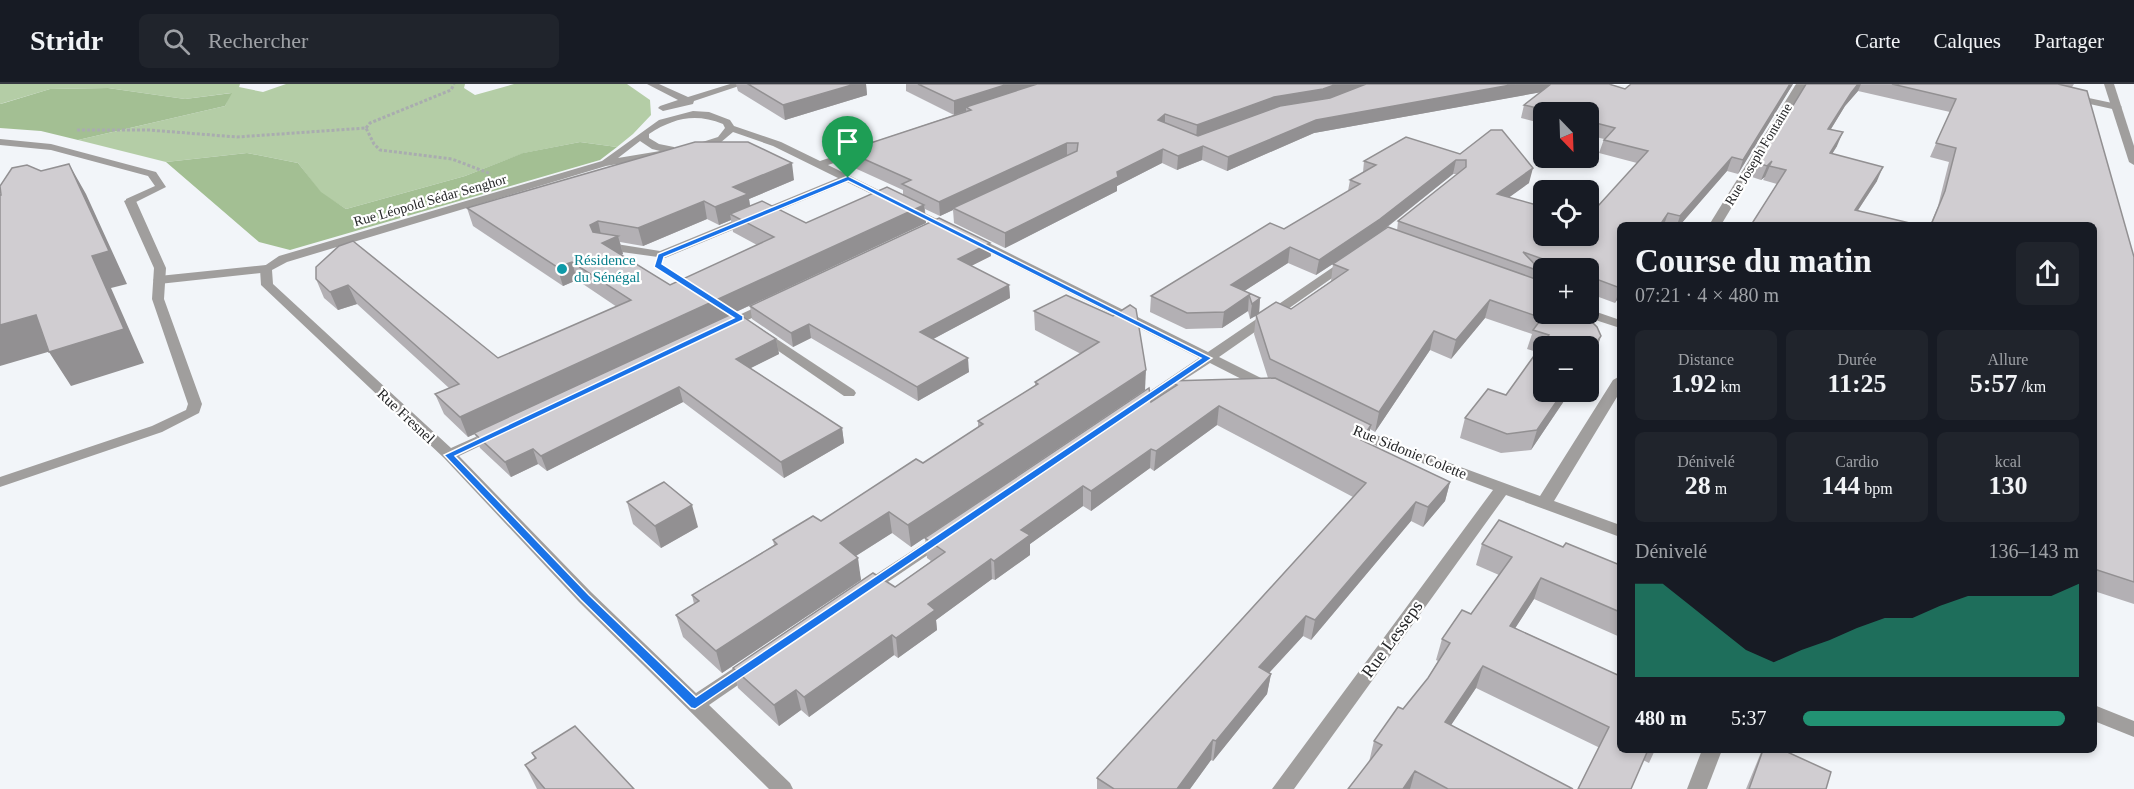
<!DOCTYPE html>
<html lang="fr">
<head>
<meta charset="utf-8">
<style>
	:root { --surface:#171b24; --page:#20242c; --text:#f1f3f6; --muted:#9ea1a6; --line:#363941; --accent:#229273 }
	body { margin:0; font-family:"Times New Roman",serif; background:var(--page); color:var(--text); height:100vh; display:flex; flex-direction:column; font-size:22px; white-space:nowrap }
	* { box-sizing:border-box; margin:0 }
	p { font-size:20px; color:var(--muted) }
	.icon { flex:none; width:33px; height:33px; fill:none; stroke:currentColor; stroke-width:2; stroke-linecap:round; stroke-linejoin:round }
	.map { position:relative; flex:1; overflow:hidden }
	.drawer { position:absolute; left:1617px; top:138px; width:480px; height:531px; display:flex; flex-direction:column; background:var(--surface); border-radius:9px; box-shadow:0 3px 9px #0003 }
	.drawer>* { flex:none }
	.needle { width:39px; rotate:157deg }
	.tools { position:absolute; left:1533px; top:18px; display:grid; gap:12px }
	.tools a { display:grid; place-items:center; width:66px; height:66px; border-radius:9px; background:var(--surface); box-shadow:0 3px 9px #0003; font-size:30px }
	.pin { position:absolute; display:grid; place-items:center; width:51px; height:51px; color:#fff; margin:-62px -26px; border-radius:50% 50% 50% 0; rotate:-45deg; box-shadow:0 0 6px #0007 }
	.pin .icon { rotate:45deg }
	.round { display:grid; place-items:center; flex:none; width:63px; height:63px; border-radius:9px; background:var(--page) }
	.overview { display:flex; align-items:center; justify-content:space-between; height:102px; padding:0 18px }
	h1 { font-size:33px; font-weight:800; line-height:45px }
	.metrics { display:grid; grid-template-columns:repeat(3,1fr); gap:9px; height:102px; padding:6px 18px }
	.metrics div { display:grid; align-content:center; border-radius:9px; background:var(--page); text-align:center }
	.metrics b { font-size:26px; font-weight:800 }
	.metrics small { font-size:16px; font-weight:400 }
	.metrics p { font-size:16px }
	.chart { height:168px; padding:12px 18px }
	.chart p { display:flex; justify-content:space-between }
	.chart svg { width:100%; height:108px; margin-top:6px; fill:var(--accent); opacity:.7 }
	ul { padding:0 18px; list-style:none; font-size:20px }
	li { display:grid; grid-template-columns:96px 72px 1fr; align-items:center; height:45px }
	li i { height:15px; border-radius:8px; background:var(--accent) }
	header { display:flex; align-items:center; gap:36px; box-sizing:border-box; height:84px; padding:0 30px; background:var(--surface); border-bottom:2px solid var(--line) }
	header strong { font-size:28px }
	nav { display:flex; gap:33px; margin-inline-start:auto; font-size:21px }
	.search { width:420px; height:54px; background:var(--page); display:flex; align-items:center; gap:15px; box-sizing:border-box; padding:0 21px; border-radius:9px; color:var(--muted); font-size:22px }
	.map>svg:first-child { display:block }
</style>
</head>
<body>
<header>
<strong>Stridr</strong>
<div class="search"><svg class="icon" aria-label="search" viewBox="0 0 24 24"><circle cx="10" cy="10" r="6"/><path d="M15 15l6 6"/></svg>Rechercher</div>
<nav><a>Carte</a><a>Calques</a><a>Partager</a></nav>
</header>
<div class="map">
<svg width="2134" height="705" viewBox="0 0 2134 705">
	<rect width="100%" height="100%" fill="#f2f5f9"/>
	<!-- green -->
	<polygon fill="#b4cda6" points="0,0 240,0 239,3 263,8 286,0 465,0 464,4 475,11 514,0 627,0 650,16 651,31 633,50 617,63 580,58 524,69 465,92 346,125 321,109 298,79 247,69 166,78 78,56 225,22 231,9 185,15 108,4 50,5 0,20"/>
	<!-- forest -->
	<g fill="#a3bf93">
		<polygon points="108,4 185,15 232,9 225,22 78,56 41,47 0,44 0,20 4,19 50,5"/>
		<polygon points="580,58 617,63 600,76 290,166 259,158 166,78 247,69 298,79 321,108 346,125 465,92 523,69"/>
	</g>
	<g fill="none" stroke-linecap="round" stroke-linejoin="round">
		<!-- path -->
		<g stroke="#a9acaf" stroke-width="3" stroke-dasharray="3 2" stroke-linecap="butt">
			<polyline points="366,44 370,39 451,6 454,0"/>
			<polyline points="77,46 149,46 237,53 366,44 374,60 380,66 452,75 491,90"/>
		</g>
		<!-- service -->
		<g fill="#a09e9d" fill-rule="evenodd">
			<polygon points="0,55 51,60 156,88 166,103 134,119 126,119 126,115 155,102 148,92 51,66 0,61"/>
			<polygon points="266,181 270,182 270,188 159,200 153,196 159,192"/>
			<polygon points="760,244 854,306 856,309 854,312 844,312 755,251 753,248 755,245"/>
		</g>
		<!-- minor -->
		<g fill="#a09e9d" fill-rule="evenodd">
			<polygon points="647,0 659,0 688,13 730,0 745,0 694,17 693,20 663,27 658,24 660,22 678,16"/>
			<polygon points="1796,0 1806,0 1721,141 1709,141"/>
			<polygon points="2070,10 2117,20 2122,23 2117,26 2067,15 2067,11"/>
			<path d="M693 27 709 28 730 36 734 42 781 58 820 77 862 63H870V67L828 81 957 145 951 148 947 147 847 98 665 174 600 165 598 162 604 158 660 167 838 94 773 62 733 48 720 59 693 65V61L718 53 725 44 723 40C695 29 674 34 649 50V54L659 60 674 63V67L668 68V71L606 82 287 178 272 186 273 200 451 364 489 347H499L501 350 499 353 459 372 591 508 696 609 743 578 750 576 757 578 759 583 757 588 709 621 790 699 793 705H769L579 518 444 374 261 201 260 185 279 172 602 77 659 36ZM640 57 652 65 660 67 618 74Z"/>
			<polygon points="130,114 136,117 166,184 164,215 202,320 199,329 162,348 0,403 0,393 152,342 186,326 188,320 152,215 154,184 124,117"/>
			<polygon points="973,151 1208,268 1345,175 1353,175 1355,178 1219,273 1273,300 1275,303 1273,306 1263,306 1210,279 1133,329 1126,325 1128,322 1199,274 969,158 967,155"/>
			<polygon points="769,217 775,221 774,224 730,244 725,245 718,241"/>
			<polygon points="1588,225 1620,236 1620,244 1583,232 1582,230 1588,230"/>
			<polygon points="1620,292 1620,308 1554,417 1620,441 1620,453 1506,411 1294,705 1272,705 1493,406 1377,362 1346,347 1344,344 1346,341 1356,341 1387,356 1540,412 1613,296"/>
			<polygon points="941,448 947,450 949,454 947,458 870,510 864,512 858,510 855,506 858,502"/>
			<polygon points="2094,621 2134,637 2134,653 2094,637"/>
			<polygon points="1702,666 1722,666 1707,705 1687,705"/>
		</g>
		<!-- tertiary -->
		<polygon fill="#a09e9d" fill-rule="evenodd" points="2104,0 2114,0 2134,62 2134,81 2129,78"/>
	</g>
	<!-- wall -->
	<g fill="#b3b0b4" fill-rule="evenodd">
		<polygon points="736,0 866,0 867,11 785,36 738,7"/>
		<path d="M906 0H1609L1625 5 1793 0 1738 90 1727 87 1680 141H1620V211L1615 219 1588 209V184H1544V193L1541 192 1539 197 1595 270 1588 279V262L1544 308H1570L1531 366 1501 369 1460 354 1465 334 1506 311 1537 268 1527 265 1532 250 1485 234 1451 275 1430 266 1375 348 1370 345 1368 359 1450 398 1445 417 1423 443 1411 437 1311 556 1303 552 1269 589 1271 590 1267 610 1213 677 1211 676 1190 705H1097V694L1353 413 1217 341 1154 387 1150 384 1091 427 1083 422 1030 460V471L995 496 992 495 936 536 937 546 898 574 894 571 809 633 801 626 779 642 738 604 733 584 895 503 931 477 927 474 925 454 1151 318 1169 306V297L1268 294 1254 250 1256 231 1291 225 1331 197 1333 180 1316 191 1288 179 1244 207 1260 214 1259 230 1250 235 1248 227 1222 244 1186 245 1150 228 1151 212 1284 145 1348 107 1350 96 1363 88 1364 77 1406 53 1529 99 1509 113 1588 152 1637 79 1599 69 1604 55 1588 51V28H1544V40L1521 34 1524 21 1541 8 1314 49 1227 87 1202 76 1177 86 1162 79 1117 102V107L1005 164 954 139 953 126 940 132 925 125 926 139 736 228 776 255 779 270 750 284 842 344 844 359 784 394 683 318 547 387 538 380 511 393 480 364 475 350 468 353 444 330 435 310 449 304 357 220 338 226 324 214 316 195V183L498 274 617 223 577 196 563 202 473 142 467 124 794 96 749 115 750 122 806 139 903 111V106L848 81 846 67 954 31 906 7ZM1453 90H1457L1398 137 1397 147 1380 149ZM707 135 719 141 731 136 733 148 757 161 670 201 621 171 623 170 620 158 643 162Z"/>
		<polygon points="1806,0 2074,0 2072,3 2134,173 2134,520 2094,507 2094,141 1930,141 1938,122 1949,78 1930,73 1950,28 1858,7 1845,22 1831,45 1837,62 1832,70 1877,97 1858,126 1751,141 1777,100 1763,96 1765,93 1761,96 1752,93 1758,79"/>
		<polygon points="991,172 971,182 1009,201 1010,214 933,255 969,288 918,317 811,254 793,263 752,235 750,222"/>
		<polygon points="1066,211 1145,306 911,463 892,449 856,472 861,496 722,589 683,553 676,531 694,520 692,511 774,461 773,456 821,437 923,379 978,344 978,337 1035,302 1035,298 1081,270 1035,246 1034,227"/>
		<polygon points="627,418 698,443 661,464 633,440"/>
		<polygon points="1482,460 1563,463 1620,481 1620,553 1534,515 1515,544 1620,592 1620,666 1655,666 1649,679 1643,676 1598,663 1476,604 1451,641 1573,705 1348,705 1369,678 1374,657 1403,625 1428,594 1438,577 1436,576 1442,555 1471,530 1499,491 1476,481"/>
		<polygon points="1762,666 1783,666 1826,705 1746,705"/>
		<polygon points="532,669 634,705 537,705 525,681 535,675"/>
	</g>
	<!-- shaded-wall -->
	<g fill="#929092">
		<polygon points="855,0 866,0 867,11 785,36 783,21"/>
		<polygon points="1008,0 1049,0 966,23 966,27 954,31 954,17"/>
		<polygon points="1337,0 1371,0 1321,18 1196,55 1197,41 1274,13"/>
		<polygon points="1516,0 1560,0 1559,5 1314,49 1227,87 1228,73 1316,36"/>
		<polygon points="1790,0 1793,0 1738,90 1743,76"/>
		<polygon points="1858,0 1861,0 1858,7 1845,22 1823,58 1828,45 1851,9"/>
		<polygon points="1165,30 1165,44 1158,36"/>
		<polygon points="1843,48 1837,62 1824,83 1830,69"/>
		<polygon points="1067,59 1067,73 953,124 953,126 940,132 939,118"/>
		<polygon points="1203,62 1202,76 1177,86 1178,72"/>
		<polygon points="1163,65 1162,79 1117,102 1117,107 1005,164 1005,149 1117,88"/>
		<polygon points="1732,73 1727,87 1680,141 1677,141 1680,132"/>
		<polygon points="1456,76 1453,90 1378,150 1316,191 1319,176"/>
		<polygon points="1772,77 1765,93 1761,96 1767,82"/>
		<polygon points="792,79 794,96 749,115 751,128 730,130 731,136 719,141 715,123 733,103"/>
		<polygon points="69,80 86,110 127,200 111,204 144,279 71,302 49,268 92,172"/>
		<polygon points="1883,83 1877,97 1849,140 1855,126"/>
		<polygon points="1533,84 1529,99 1493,125 1497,110"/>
		<polygon points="704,117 707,135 643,162 638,144"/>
		<polygon points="924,121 926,139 468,353 460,333"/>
		<polygon points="1668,129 1664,141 1660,141"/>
		<polygon points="598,137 602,155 595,159 590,141"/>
		<polygon points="618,152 623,170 606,177 602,159"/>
		<polygon points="990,159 991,172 959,188 958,175"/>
		<polygon points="1290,163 1288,179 1229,217 1231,201"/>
		<polygon points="572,178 577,196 563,202 557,183"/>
		<polygon points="348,201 357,220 338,226 330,208"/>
		<polygon points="1009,201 1010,214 922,261 920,248"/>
		<polygon points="1620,204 1620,211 1615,219"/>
		<polygon points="1249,211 1248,227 1222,244 1224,228"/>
		<polygon points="1260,214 1259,230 1250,235 1252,220"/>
		<polygon points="1490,216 1485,234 1451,275 1456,256"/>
		<polygon points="36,231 58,265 0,282 0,241"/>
		<polygon points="809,240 811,254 793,263 791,249"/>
		<polygon points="1434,247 1430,266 1375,348 1379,328"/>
		<polygon points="1601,252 1595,270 1588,279 1588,270"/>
		<polygon points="776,255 779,270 739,290 736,275"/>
		<polygon points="968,274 969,288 918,317 917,303"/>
		<polygon points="1146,286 1145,306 911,463 908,441"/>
		<polygon points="679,303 683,318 547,387 541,372"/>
		<polygon points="1563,308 1570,308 1531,366 1537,346"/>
		<polygon points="1219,322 1217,341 1154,387 1156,367"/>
		<polygon points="1371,341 1367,360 1361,356"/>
		<polygon points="842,344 844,359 784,394 781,378"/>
		<polygon points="533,365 538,380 511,393 505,378"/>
		<polygon points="1151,365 1150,384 1091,427 1091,407"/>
		<polygon points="1450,398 1445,417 1423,443 1428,423"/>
		<polygon points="1083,402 1083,422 1030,460 1030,471 995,496 994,477 1021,446"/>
		<polygon points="1416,418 1411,437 1311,556 1315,536"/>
		<polygon points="692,421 698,443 661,464 655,442"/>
		<polygon points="889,428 892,449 843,480 840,459"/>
		<polygon points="858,474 861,496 722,589 716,567"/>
		<polygon points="991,475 992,495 936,536 937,546 898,574 896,554 928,520"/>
		<polygon points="1541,494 1534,515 1503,563 1510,542"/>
		<polygon points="1306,532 1303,552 1256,603 1259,583"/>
		<polygon points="892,551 894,571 809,633 804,613"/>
		<polygon points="1483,582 1476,604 1439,659 1445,638"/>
		<polygon points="1271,590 1267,610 1213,677 1216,657"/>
		<polygon points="796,606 801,626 779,642 774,621"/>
		<polygon points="1213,656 1211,676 1190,705 1177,705"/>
		<polygon points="1415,687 1410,705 1403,705"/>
	</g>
	<!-- building -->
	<g fill="#d0cdd1" stroke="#929092" stroke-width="1.5">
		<polygon points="748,0 855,0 783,21"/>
		<polygon points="918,0 1008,0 954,17"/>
		<polygon points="1037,0 1337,0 1323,5 1274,13 1197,41 1165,30 1158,36 1198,52 1280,22 1330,14 1366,0 1516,0 1316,36 1228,73 1203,62 1178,72 1163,65 1117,88 1118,93 1005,149 953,124 1077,67 1078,59 1067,59 939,118 902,100 911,96 846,67 971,26 966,23"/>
		<polygon points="1551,0 1609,0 1625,5 1631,0 1790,0 1743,76 1732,73 1680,132 1668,129 1660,141 1620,141 1620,204 1588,192 1588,184 1568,184 1523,168 1542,188 1398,137 1466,83 1466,76 1456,76 1380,135 1319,176 1290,163 1231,201 1260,214 1252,220 1249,211 1224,228 1187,229 1151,212 1270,139 1284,145 1360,100 1350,96 1376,81 1364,77 1406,53 1460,70 1491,46 1502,46 1533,84 1497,110 1544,123 1544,152 1588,152 1588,133 1648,67 1604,56 1615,44 1588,37 1588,28 1555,28 1524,21"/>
		<polygon points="1806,0 1858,0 1851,9 1828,45 1843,48 1830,69 1883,83 1855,126 1918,141 1751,141 1786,86 1769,82 1772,77 1767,82 1758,79"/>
		<polygon points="1892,0 2058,0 2087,7 2134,173 2134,498 2094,485 2094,141 1931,141 1945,107 1956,64 1936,59 1956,15"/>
		<polygon points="695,58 748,58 792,79 733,103 748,110 715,123 704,117 638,144 598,137 590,141 593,148 618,152 602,159 670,201 774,153 730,130 762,117 806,139 887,103 924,121 460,333 435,310 459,300 348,201 330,208 316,195 316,183 339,162 353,157 498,274 631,216 572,178 557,183 467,124"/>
		<polygon points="69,80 109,167 92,172 124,245 49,268 36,231 0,241 0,111 1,111 0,102 12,84 27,81 41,87"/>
		<polygon points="939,134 990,159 958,175 1009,201 920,248 968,274 917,303 809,240 791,249 750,222"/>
		<polygon points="1388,143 1544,198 1544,230 1584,230 1597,243 1601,252 1588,270 1588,262 1544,262 1544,308 1563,308 1537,346 1507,350 1465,334 1488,305 1506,311 1549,251 1533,246 1542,234 1490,216 1456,256 1434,247 1379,328 1270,275 1256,231 1276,218 1291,225 1348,186 1333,180"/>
		<polygon points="1066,211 1113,232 1130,221 1136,225 1146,286 908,441 889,428 840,459 858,474 716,567 676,531 699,517 692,511 777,460 773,456 813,432 821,437 916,375 923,379 983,340 978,337 1038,300 1035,298 1099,258 1034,227"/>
		<polygon points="736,228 776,255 736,275 842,344 781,378 679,303 541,372 533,365 505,378 474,349"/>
		<polygon points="1275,294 1371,341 1361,356 1450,398 1428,423 1416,418 1315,536 1306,532 1259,583 1271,590 1216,657 1213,656 1177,705 1114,705 1097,694 1366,399 1219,322 1156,367 1151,365 1091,407 1083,402 1021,446 1030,451 994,477 991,475 928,520 935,526 896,554 892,551 804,613 796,606 774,621 733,584 873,489 895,503 945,468 925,454 1149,304 1151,318 1177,301 1169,297"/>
		<polygon points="664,398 692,421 655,442 627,418"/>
		<polygon points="1499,436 1563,463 1566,459 1620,481 1620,528 1541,494 1510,542 1620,592 1620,666 1648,666 1631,705 1578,705 1609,643 1483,582 1445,638 1573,705 1448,705 1415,687 1403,705 1348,705 1382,661 1374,657 1398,623 1403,625 1428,594 1450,559 1442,555 1462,526 1471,530 1512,473 1482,460"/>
		<polygon points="575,642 634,705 545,705 525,681 536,674 532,669"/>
		<polygon points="1763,666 1783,666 1831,688 1826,705 1749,705"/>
	</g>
	<!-- route -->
	<path fill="#1a73e8" stroke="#fff" stroke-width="1.5" fill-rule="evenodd" d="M848 92 1212 274 695 625 691 624 581 516 444 371 734 234 654 183 658 170ZM848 97 1201 274 696 613 589 511 455 372 743 236V232L662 180 664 173Z"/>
	<!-- markers -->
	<circle fill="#0f9aa8" stroke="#fff" stroke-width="2" cx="562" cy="185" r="6"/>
	<g text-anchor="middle" stroke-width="4.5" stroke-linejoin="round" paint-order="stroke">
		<!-- far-street labels -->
		<g font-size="14" fill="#262729" stroke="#fff">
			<text transform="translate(1758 70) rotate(-59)" y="5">Rue Joseph Fontaine</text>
			<text transform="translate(430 116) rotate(-16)" y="5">Rue Léopold Sédar Senghor</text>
		</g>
		<!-- culture labels -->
		<g font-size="15" fill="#0d838f" stroke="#fff" text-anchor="start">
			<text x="574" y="181">Résidence<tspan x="574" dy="17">du Sénégal</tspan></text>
		</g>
		<!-- street labels -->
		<g font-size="15" fill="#262729" stroke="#fff">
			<text transform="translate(406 332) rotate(43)" y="5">Rue Fresnel</text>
			<text transform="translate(1410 368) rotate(22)" y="5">Rue Sidonie Colette</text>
		</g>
		<!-- near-street labels -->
		<g font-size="18" fill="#262729" stroke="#fff">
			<text transform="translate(1392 555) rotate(-54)" y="6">Rue Lesseps</text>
		</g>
	</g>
</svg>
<div class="tools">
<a><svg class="needle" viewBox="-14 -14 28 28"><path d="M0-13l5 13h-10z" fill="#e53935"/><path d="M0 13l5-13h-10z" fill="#9ea1a6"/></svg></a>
<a><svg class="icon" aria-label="locate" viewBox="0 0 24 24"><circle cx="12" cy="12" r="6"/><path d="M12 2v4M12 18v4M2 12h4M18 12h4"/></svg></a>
<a>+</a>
<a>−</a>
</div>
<div class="pin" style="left:848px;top:94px;background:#1e9e55"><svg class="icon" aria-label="arrive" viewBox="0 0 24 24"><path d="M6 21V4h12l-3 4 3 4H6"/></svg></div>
<section class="drawer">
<div class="overview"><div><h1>Course du matin</h1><p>07:21 · 4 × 480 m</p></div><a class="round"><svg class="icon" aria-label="share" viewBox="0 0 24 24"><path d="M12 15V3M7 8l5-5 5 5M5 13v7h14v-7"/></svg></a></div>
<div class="metrics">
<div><p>Distance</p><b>1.92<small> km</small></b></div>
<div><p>Durée</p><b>11:25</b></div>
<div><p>Allure</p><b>5:57<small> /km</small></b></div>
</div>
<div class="metrics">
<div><p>Dénivelé</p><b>28<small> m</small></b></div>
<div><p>Cardio</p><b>144<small> bpm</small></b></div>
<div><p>kcal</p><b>130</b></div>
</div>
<div class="chart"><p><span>Dénivelé</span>136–143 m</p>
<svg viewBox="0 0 160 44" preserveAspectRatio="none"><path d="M0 44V6L10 6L20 15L30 24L40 33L50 38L60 33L70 29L80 24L90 20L100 20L110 15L120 11L130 11L140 11L150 11L160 6V44z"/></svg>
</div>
<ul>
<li><b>480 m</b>5:37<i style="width:95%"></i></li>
</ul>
</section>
</div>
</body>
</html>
